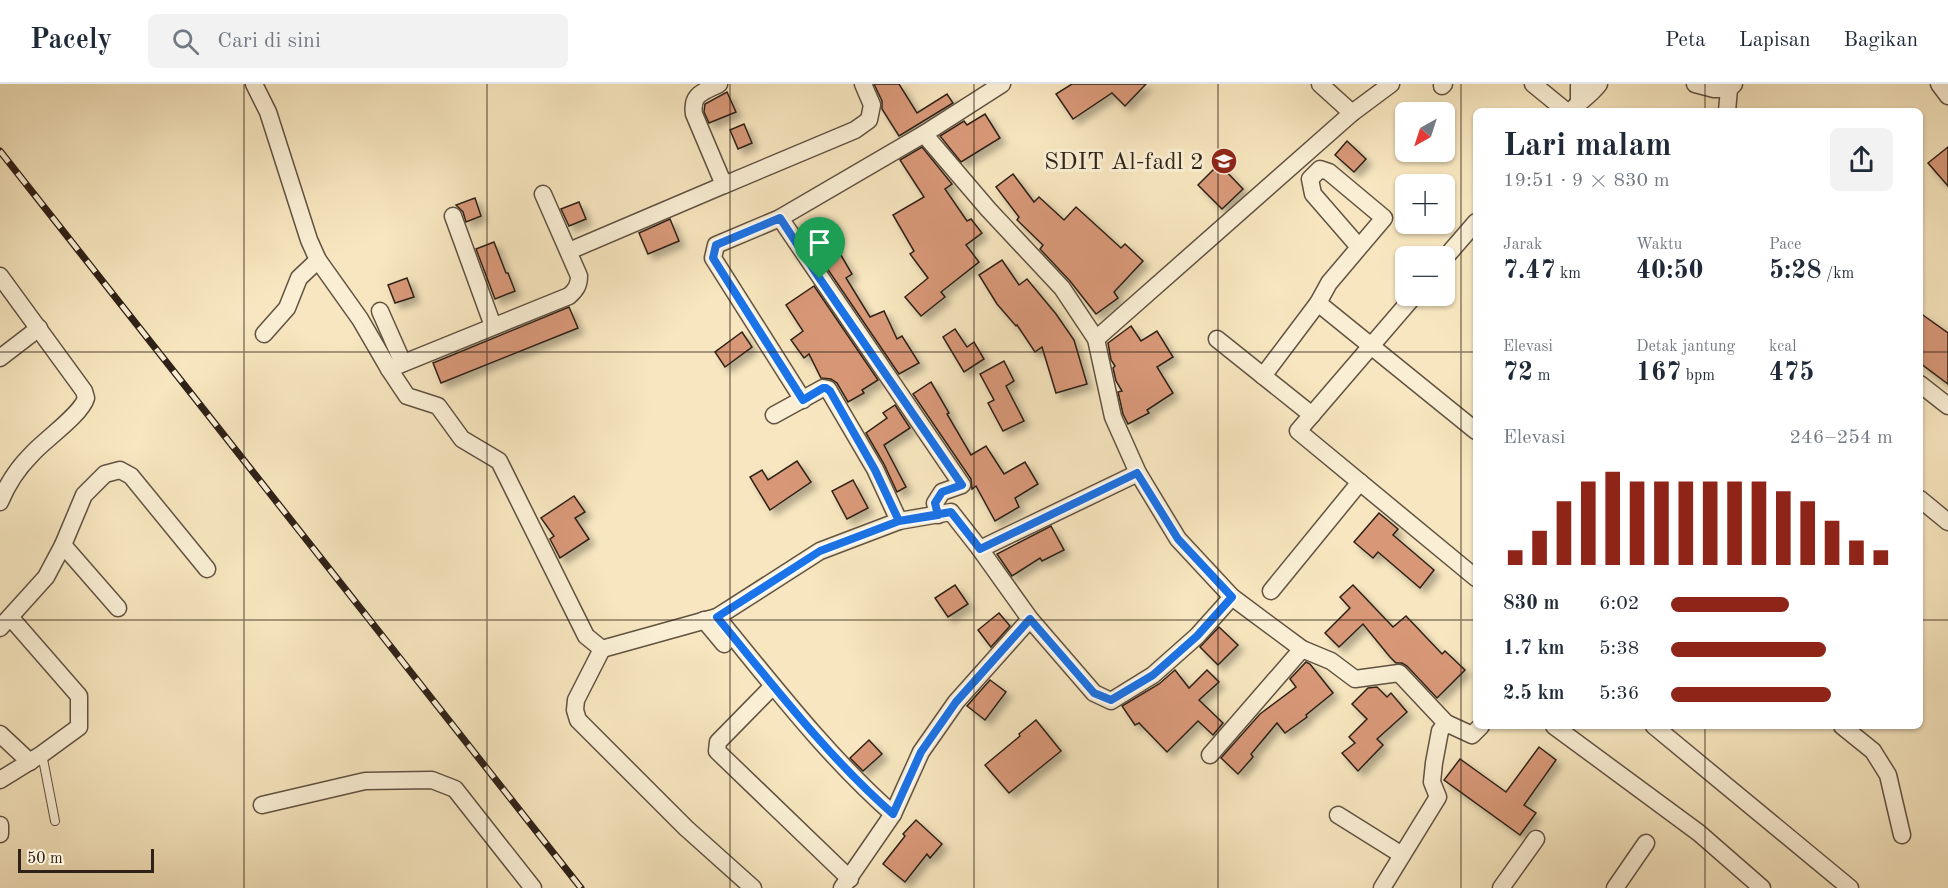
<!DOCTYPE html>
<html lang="id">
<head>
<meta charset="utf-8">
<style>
	:root { --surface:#fff; --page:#f2f2f3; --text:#1f2937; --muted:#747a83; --line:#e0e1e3; --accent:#8f2418 }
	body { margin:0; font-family:"Old Standard TT",serif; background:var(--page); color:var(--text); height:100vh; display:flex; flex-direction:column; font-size:22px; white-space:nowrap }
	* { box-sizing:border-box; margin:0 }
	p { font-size:20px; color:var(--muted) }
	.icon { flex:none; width:33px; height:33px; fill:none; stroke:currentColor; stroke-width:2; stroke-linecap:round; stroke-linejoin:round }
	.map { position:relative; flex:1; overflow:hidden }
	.drawer { position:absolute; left:1473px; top:24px; width:450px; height:621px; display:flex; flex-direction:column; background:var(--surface); border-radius:9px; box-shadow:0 2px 4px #0004 }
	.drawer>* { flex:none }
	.needle { width:39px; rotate:219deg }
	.fabs { position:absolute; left:1395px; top:18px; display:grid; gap:12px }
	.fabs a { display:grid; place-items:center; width:60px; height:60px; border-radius:9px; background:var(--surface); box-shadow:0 2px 4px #0004; font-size:30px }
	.scale { position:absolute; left:18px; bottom:15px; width:136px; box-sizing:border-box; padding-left:6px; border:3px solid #2f2118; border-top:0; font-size:16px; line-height:21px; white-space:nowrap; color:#2f2118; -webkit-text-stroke:4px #faefd5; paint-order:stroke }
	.pin { position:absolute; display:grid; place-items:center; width:51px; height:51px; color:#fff; margin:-62px -26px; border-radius:50% 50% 50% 0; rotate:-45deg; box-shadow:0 0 6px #0007 }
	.pin .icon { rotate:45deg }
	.round { display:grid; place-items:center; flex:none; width:63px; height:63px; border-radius:9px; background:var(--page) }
	.overview { display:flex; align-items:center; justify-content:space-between; height:102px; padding:0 30px }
	h1 { font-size:33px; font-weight:700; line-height:45px }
	.stats { display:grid; grid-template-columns:repeat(3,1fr); gap:9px; height:102px; padding:6px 30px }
	.stats div { display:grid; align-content:center }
	.stats b { font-size:26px; font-weight:700 }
	.stats small { font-size:16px; font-weight:400 }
	.stats p { font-size:16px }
	.chart { height:168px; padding:12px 30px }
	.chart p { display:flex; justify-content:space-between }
	.chart svg { width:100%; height:108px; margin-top:6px; stroke:var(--accent); stroke-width:6 }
	ul { padding:0 30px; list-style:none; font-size:20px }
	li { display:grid; grid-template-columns:96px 72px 1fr; align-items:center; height:45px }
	li i { height:15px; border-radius:8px; background:var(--accent) }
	header { display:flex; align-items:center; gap:36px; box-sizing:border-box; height:84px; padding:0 30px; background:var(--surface); border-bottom:2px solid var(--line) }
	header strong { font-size:28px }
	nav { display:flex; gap:33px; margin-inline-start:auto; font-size:21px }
	.search { width:420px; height:54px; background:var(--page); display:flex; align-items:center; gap:15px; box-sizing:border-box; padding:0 21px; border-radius:9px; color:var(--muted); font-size:22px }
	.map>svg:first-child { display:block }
</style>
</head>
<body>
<header>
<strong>Pacely</strong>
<div class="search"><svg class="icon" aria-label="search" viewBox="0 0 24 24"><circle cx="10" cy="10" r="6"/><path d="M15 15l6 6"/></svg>Cari di sini</div>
<nav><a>Peta</a><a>Lapisan</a><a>Bagikan</a></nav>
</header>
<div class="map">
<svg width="1948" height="804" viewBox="0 0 1948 804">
	<defs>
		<filter id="shadow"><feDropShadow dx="5.5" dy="5.5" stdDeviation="3" flood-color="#0004"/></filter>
	</defs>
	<rect width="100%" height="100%" fill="#f7e6bf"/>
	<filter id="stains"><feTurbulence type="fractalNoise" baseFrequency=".00333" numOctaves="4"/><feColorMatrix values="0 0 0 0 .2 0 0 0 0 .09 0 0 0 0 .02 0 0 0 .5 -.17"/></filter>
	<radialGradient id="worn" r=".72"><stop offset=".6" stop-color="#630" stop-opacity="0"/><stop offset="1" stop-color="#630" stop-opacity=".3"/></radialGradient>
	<!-- building -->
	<g fill="#d89878" stroke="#2f2118" stroke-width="1.5" filter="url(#shadow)">
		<polygon points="874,0 899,0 917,29 947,10 953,19 899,52 882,25 882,17"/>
		<polygon points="1072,0 1146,0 1125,22 1112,9 1073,35 1056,10"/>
		<polygon points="727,8 736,28 709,39 704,28 705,20"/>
		<polygon points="985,30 1000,54 961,78 940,52 964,37 967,41"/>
		<polygon points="744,40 752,59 738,65 730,46"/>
		<polygon points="1347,57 1366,75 1354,88 1335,71"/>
		<polygon points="922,63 952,100 945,105 967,137 971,135 982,149 966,161 979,178 941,208 945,213 921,232 905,213 928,194 910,170 914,167 893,131 924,113 900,76"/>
		<polygon points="1948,63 1948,102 1928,79"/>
		<polygon points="1219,80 1243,105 1222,125 1198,101"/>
		<polygon points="1013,90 1034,118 1039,113 1064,136 1076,123 1121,164 1125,160 1143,177 1114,208 1118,214 1096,230 1070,197 1040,165 1043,161 1017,136 1019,133 996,103"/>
		<polygon points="475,114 481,132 466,138 463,128 456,121"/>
		<polygon points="579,118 586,135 569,142 561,125"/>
		<polygon points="670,135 679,157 648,170 639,149"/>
		<polygon points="494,158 506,189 508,189 515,207 495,215 476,165"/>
		<polygon points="835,161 852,190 846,194 870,233 884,227 897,255 902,252 919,279 899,290 818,171"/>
		<polygon points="1002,176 1019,201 1027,195 1056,230 1074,256 1087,300 1056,309 1042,263 1035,268 1017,241 1016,242 997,220 979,191"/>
		<polygon points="407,194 414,213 395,219 388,201"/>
		<polygon points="814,202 878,296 862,306 864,309 848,318 837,299 831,295 821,294 809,270 804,274 791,256 803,247 786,221"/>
		<polygon points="569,223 578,244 441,299 433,279"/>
		<polygon points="1920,229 1948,249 1948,300 1920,279"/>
		<polygon points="1131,242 1141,257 1157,247 1173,273 1157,283 1173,309 1147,326 1149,329 1128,340 1123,330 1118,308 1122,307 1116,297 1113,284 1115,282 1111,276 1108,259"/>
		<polygon points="955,245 967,263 974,258 984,275 964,288 943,253"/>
		<polygon points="742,248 752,263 725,283 715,268"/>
		<polygon points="1004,277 1014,297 1006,302 1024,337 1003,347 988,319 994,316 980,290"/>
		<polygon points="931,298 949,329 947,330 971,371 986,362 1004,390 1025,378 1038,400 1015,414 1019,423 995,437 976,402 972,405 971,395 913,310"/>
		<polygon points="895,321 910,344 884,361 906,403 897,408 884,380 866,349 887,334 883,329"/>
		<polygon points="797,377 811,398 770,426 750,393 762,386 768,396"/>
		<polygon points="853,396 868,424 847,435 832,407"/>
		<polygon points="574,412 585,428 575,434 589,455 560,474 550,455 554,452 541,434"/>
		<polygon points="1379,429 1398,445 1393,451 1434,486 1420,504 1378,468 1373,474 1354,458"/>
		<polygon points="1051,442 1064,466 1042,477 1040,474 1012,492 997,470"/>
		<polygon points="955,501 968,520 948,533 935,514"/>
		<polygon points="1353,501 1393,543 1406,532 1442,570 1445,567 1465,586 1437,614 1407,582 1402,579 1396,579 1390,573 1363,540 1339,563 1325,549 1350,524 1340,513"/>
		<polygon points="999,529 1010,542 991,563 978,546"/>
		<polygon points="1219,543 1238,561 1218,581 1200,563"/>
		<polygon points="1306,578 1310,580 1333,609 1306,631 1307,633 1285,649 1277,639 1251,670 1253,673 1238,690 1221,674 1260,630 1296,603 1290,595"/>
		<polygon points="1175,586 1189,604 1207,586 1219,598 1199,616 1223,639 1213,651 1198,637 1167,668 1139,639 1135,641 1122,622 1159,600"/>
		<polygon points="990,596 1006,608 985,636 967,622"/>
		<polygon points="1377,603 1387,613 1391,609 1407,628 1377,655 1383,661 1358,687 1342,669 1355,659 1349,653 1367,635 1352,620 1368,604"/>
		<polygon points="1036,636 1061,667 1009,709 985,681 1020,652 1019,650"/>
		<polygon points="869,656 882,670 863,687 850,674"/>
		<polygon points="1539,663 1556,676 1524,721 1536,729 1520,751 1444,696 1460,675 1506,708"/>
		<polygon points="916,736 942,760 930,774 927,770 905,798 883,780 905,752 903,750"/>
	</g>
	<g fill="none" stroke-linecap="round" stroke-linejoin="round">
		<defs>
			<polyline id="service" points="42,670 55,737"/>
			<g id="minor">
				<polyline points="254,0 268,28 309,156 318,176 360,235 389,285 407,312 438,322 462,355 499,377 586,552 602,565 717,533 820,467 899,437 951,428 980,465 1030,535 1094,609 1111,617 1153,591 1197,552 1232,513"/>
				<polyline points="1320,0 1352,29"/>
				<polyline points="1533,0 1566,27"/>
				<polyline points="1695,0 1714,5 1729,5"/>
				<polyline points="1939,0 1948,12"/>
				<polyline points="1442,2 1444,0"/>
				<polyline points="1579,17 1579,2 1581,0"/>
				<path d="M1571 27C1580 17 1591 11 1599 0"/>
				<polyline points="1727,27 1729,5 1734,0"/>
				<polyline points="924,50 988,125 1062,204 1096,255 1113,333 1138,389 1178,455 1232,513 1302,565 1331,577 1355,595 1399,589 1446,639 1472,651 1481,642"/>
				<polyline points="724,101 855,46 869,36 872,21 863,0"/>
				<polyline points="453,132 493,242"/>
				<polyline points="780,134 962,401 942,408 935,419 938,431"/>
				<path d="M569 167 724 101 694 30C691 10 703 8 719 0"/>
				<polyline points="1444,175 1476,138"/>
				<path d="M0 192 84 307 86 314C81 331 44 356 31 371 18 384 7 401 0 418"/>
				<polyline points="1414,212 1298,347 1476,494"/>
				<polyline points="1318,219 1476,347"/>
				<polyline points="380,227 403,279"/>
				<polyline points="264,250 287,224 299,194 318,176"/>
				<polyline points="1096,255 1352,29 1391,0"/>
				<polyline points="1217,255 1312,331"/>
				<polyline points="0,274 39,244"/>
				<path d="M389 285 569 212C576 206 579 201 579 192L543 110"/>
				<polyline points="1263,292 1318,219 1329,199 1384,134 1329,88 1320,85 1310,95 1313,110 1359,163"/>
				<polyline points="1920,300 1948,322"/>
				<polyline points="803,316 713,174 716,161 780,134 924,50 1002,0"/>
				<polyline points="774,331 823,304 828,305 875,385 899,437"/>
				<polyline points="1920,415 1948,438"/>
				<polyline points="63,461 118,524"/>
				<polyline points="980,465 1138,389"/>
				<polyline points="1271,507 1360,398"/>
				<path d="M717 533C773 601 827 672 893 730"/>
				<polyline points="704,536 724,560"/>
				<polyline points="0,544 46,493 63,461 84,411 105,390 120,386 131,392 207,485"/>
				<polyline points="602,565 576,616 575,626 578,636 686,744 753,804"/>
				<polyline points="773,602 718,658 717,667 850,795"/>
				<polyline points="1554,642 1699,749 1762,804"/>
				<polyline points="1654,642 1850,804"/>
				<polyline points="1842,642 1873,667 1888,691 1902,751"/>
				<polyline points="0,650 30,678"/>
				<polyline points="1210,671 1302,565"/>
				<polyline points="0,696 42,670 79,643 79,612 11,534"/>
				<polyline points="262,721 365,697 432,696 455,705 533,804"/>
				<polyline points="1338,731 1402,771"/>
				<polyline points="0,741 0,750"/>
				<polyline points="842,804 893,730 921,668 956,618 1030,535"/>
				<polyline points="1382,804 1438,713 1432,698 1434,679 1440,647 1446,639"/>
				<polyline points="1501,804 1536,755"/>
				<polyline points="1615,804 1646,759"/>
			</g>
		</defs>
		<!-- service casing -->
		<use href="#service" stroke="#615242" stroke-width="10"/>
		<!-- minor casing -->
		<use href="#minor" stroke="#615242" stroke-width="19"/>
		<!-- service -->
		<use href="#service" stroke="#faefd5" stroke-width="8"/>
		<!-- minor -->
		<use href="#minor" stroke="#faefd5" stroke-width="16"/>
		<defs>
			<polyline id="rail" points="0,67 581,804"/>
		</defs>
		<!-- rail casing -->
		<use href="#rail" stroke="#2f2118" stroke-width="7"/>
		<!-- rail -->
		<use href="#rail" stroke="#faefd5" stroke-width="4.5" stroke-dasharray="14" stroke-linecap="butt"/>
	</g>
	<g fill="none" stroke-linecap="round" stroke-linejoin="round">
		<defs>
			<path id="route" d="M820 195 962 401 942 408 935 419 938 431 899 437 820 467 717 533C773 601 827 672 893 730L921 668 956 618 1030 535 1094 609 1111 616 1153 591 1197 552 1232 513 1178 455 1137 389 980 465 951 428 899 437 875 386 830 307 826 304H823L803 316 713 174 716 161 780 134 820 195"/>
		</defs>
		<!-- route casing -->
		<use href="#route" stroke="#fff" stroke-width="12"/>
		<!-- route -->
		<use href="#route" stroke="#1a73e8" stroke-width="8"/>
	</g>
	<!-- grid -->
	<path fill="none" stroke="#2f2118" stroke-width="1.5" stroke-opacity="0.55" d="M244 0V804M487 0V804M730 0V804M974 0V804M1218 0V804M1461 0V804M1705 0V27M0 268H1476M1920 268H1948M0 536H1476M1920 536H1948M1705 642V804"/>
	<!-- icons -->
	<defs>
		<symbol id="school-disc" viewBox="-11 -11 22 22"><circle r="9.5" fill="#8f2418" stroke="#faefd5"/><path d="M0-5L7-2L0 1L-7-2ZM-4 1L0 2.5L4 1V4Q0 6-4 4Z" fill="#fff"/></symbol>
	</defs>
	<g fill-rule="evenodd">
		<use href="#school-disc" x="1209" y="62" width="30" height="30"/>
	</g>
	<g text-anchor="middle" stroke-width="6" stroke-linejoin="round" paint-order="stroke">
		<!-- poi labels -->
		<g font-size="24" fill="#2f2118" stroke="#faefd5" text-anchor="end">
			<text x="1204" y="85">SDIT Al-fadl 2</text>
		</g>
	</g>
	<rect width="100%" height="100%" filter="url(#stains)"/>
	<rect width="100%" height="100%" fill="url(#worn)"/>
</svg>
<div class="fabs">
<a><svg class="needle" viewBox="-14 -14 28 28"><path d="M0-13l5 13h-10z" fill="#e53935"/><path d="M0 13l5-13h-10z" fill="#747a83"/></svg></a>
<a>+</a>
<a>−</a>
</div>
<div class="scale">50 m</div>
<div class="pin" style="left:820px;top:195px;background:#1e9e55"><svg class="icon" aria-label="arrive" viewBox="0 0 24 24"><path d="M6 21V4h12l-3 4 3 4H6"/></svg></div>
<section class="drawer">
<div class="overview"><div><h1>Lari malam</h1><p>19:51 · 9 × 830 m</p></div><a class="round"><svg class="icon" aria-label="share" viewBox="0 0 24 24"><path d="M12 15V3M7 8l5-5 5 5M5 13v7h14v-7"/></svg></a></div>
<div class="stats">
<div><p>Jarak</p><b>7.47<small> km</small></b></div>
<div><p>Waktu</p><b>40:50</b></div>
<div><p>Pace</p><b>5:28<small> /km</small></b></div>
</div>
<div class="stats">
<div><p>Elevasi</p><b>72<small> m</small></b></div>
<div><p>Detak jantung</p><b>167<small> bpm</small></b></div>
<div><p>kcal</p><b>475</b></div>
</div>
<div class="chart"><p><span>Elevasi</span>246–254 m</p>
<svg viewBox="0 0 160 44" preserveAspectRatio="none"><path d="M5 44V38M15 44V30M25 44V18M35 44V10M45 44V6M55 44V10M65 44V10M75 44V10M85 44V10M95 44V10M105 44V10M115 44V14M125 44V18M135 44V26M145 44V34M155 44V38"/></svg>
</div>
<ul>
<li><b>830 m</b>6:02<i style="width:53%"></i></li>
<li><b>1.7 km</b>5:38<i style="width:70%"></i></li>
<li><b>2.5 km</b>5:36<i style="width:72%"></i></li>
</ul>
</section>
</div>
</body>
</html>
